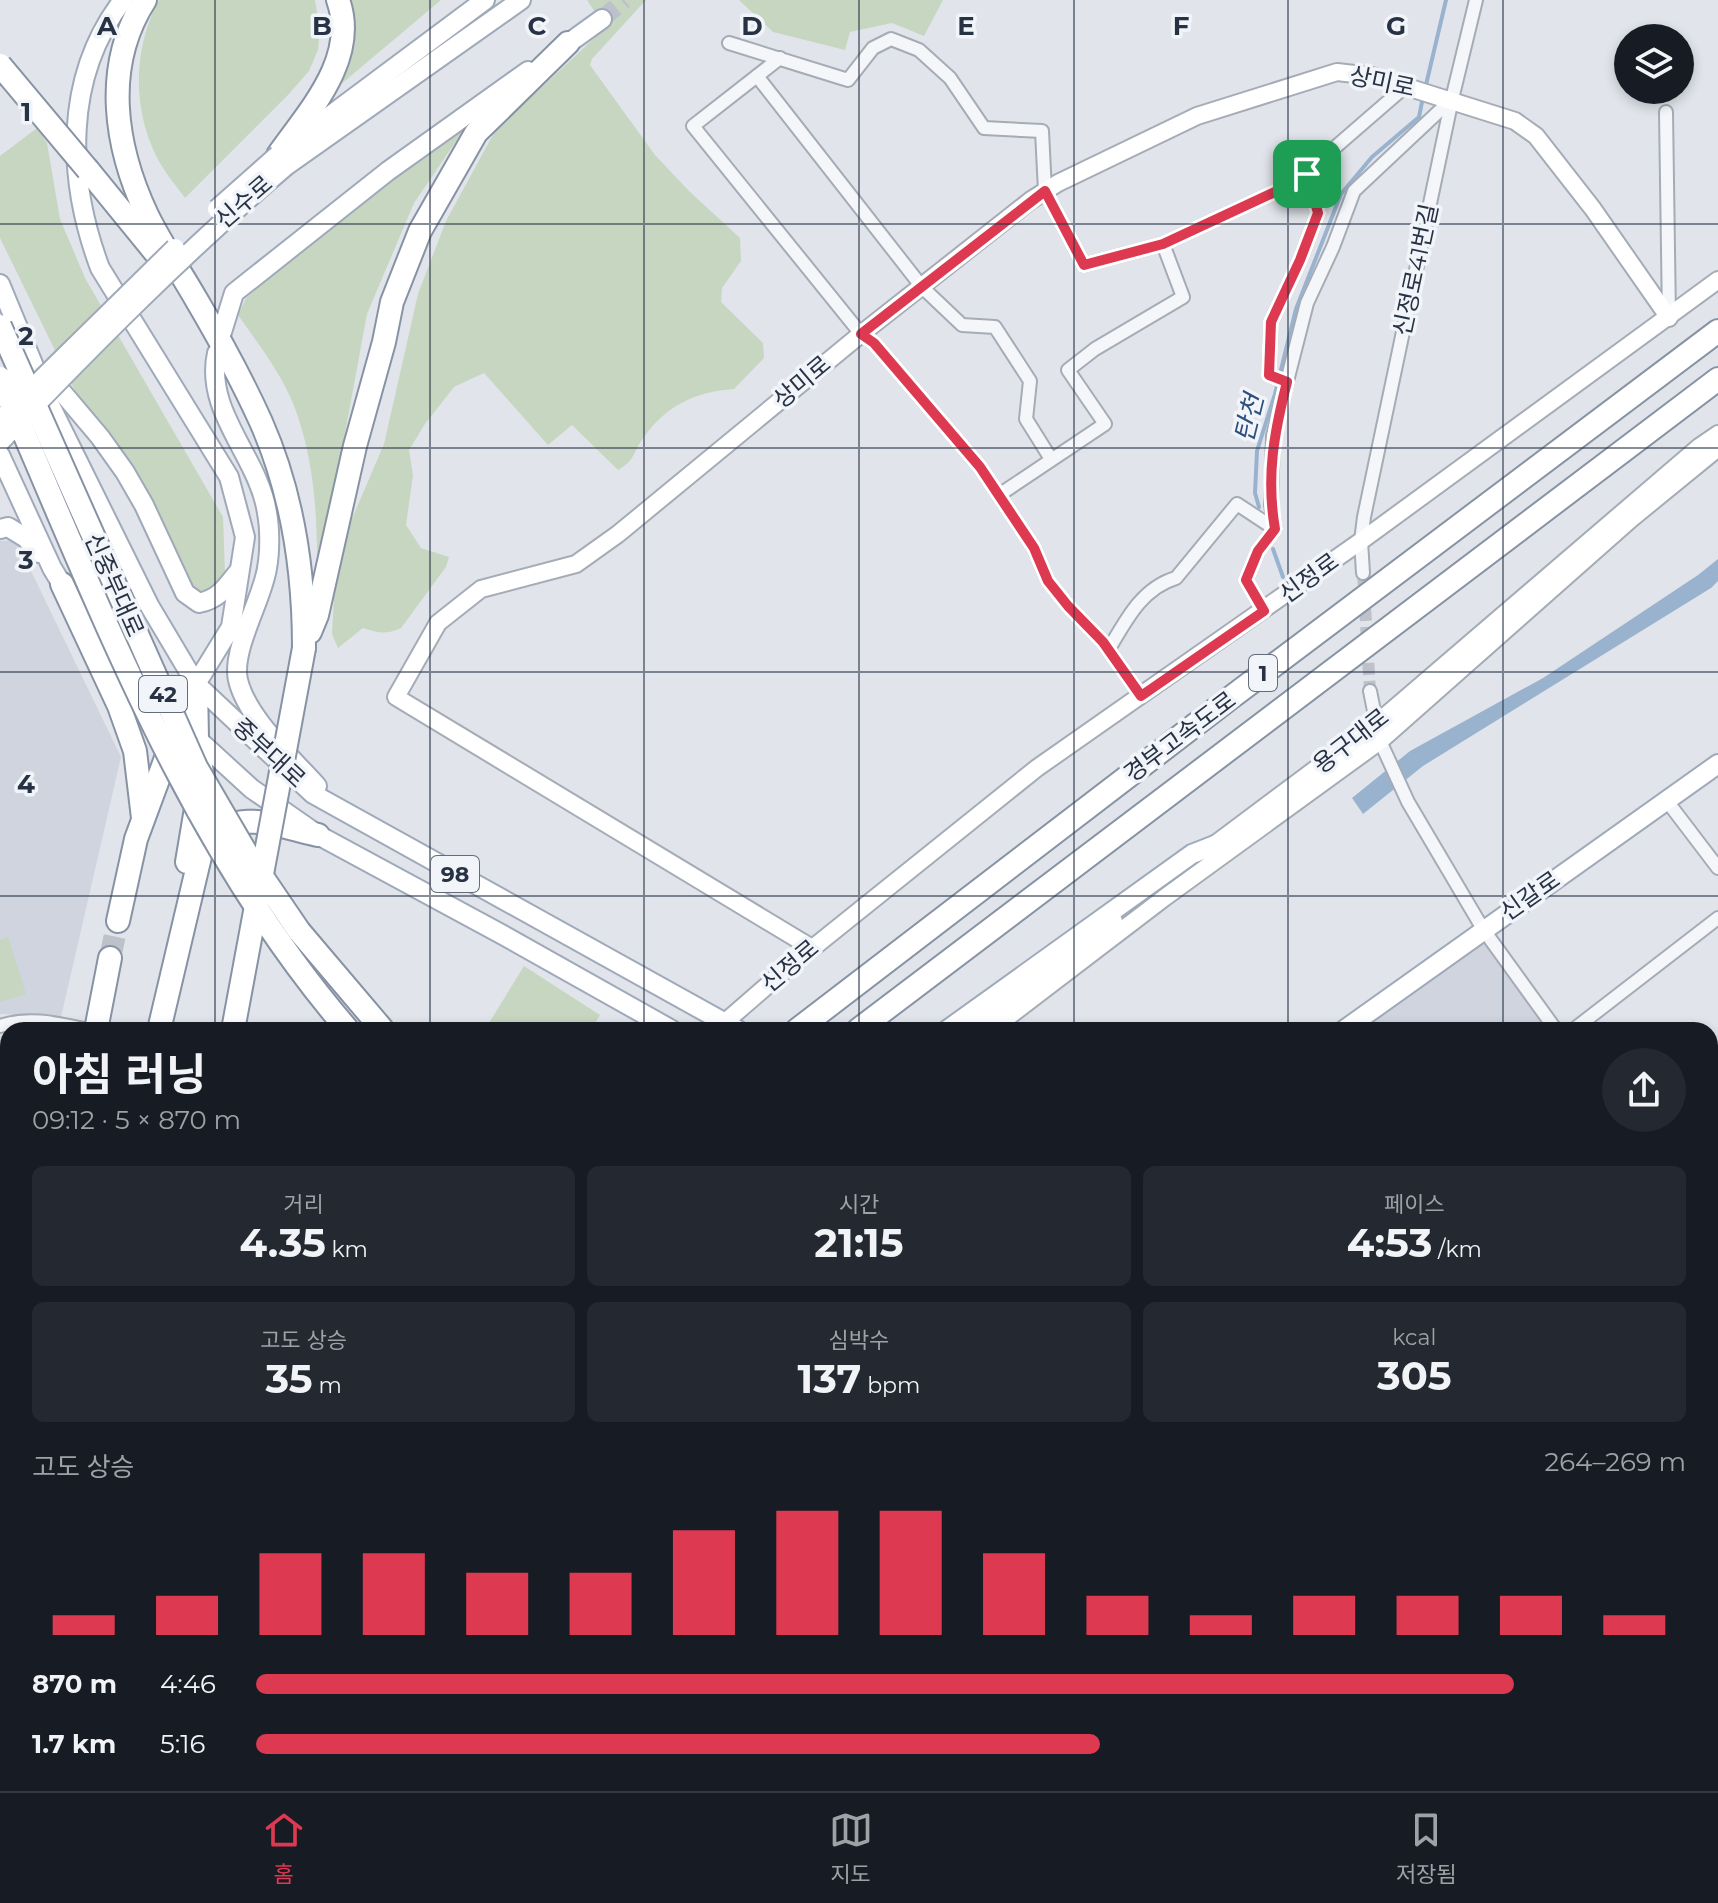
<!DOCTYPE html>
<html lang="ko">
<head>
<meta charset="utf-8">
<style>
	:root { --surface:#171b24; --page:#242831; --text:#f1f3f6; --muted:#9ea1a6; --line:#363941; --accent:#dd3a51 }
	body { margin:0; font-family:Montserrat,"Noto Sans KR",sans-serif; background:var(--page); color:var(--text); height:100vh; display:flex; flex-direction:column; font-size:30px; white-space:nowrap }
	* { box-sizing:border-box; margin:0 }
	p { font-size:26px; color:var(--muted) }
	.icon { flex:none; width:44px; height:44px; fill:none; stroke:currentColor; stroke-width:2; stroke-linecap:round; stroke-linejoin:round }
	.map { position:relative; flex:1; overflow:hidden }
	.sheet { position:absolute; left:0px; top:1022px; width:1718px; height:770px; display:flex; flex-direction:column; background:var(--surface); border-radius:24px 24px 0 0; box-shadow:0 4px 12px #0003 }
	.sheet>* { flex:none }
	.fabs { position:absolute; left:1614px; top:24px; display:grid; gap:16px }
	.fabs a { display:grid; place-items:center; width:80px; height:80px; border-radius:50%; background:var(--surface); box-shadow:0 4px 12px #0003; font-size:40px }
	.pin { position:absolute; display:grid; place-items:center; width:68px; height:68px; color:#fff; margin:-34px; border-radius:16px; box-shadow:0 4px 12px #0006 }
	.round { display:grid; place-items:center; flex:none; width:84px; height:84px; border-radius:42px; background:var(--page) }
	.head { display:flex; align-items:center; justify-content:space-between; height:136px; padding:0 32px }
	h1 { font-size:44px; font-weight:700; line-height:60px }
	.stats { display:grid; grid-template-columns:repeat(3,1fr); gap:12px; height:136px; padding:8px 32px }
	.stats div { display:grid; align-content:center; border-radius:12px; background:var(--page); text-align:center }
	.stats b { font-size:40px; font-weight:700 }
	.stats small { font-size:22px; font-weight:400 }
	.stats p { font-size:22px }
	.chart { height:224px; padding:16px 32px }
	.chart p { display:flex; justify-content:space-between }
	.chart svg { width:100%; height:144px; margin-top:8px; stroke:var(--accent); stroke-width:6 }
	ul { padding:0 32px; list-style:none; font-size:26px }
	li { display:grid; grid-template-columns:128px 96px 1fr; align-items:center; height:60px }
	li i { height:20px; border-radius:10px; background:var(--accent) }
	.menu { display:flex; justify-content:space-around; align-items:center; height:112px; border-top:2px solid var(--line); background:var(--surface); font-size:22px; color:var(--muted) }
	.menu a { display:grid; justify-items:center; gap:4px }
	.menu .active { color:var(--accent) }
	.map>svg:first-child { display:block }
</style>
</head>
<body>
<div class="map">
<svg width="1718" height="1791" viewBox="0 0 1718 1791">
	<rect width="100%" height="100%" fill="#e1e5eb"/>
	<!-- built -->
	<g fill="#cfd4de">
		<polygon points="16,540 121,757 61,1017 0,1014 0,541"/>
		<polygon points="1484,943 1549,1030 1361,1030"/>
		<polygon points="578,1784 1120,1784 1127,1791 567,1791"/>
	</g>
	<!-- green -->
	<g fill="#c7d6c1">
		<path d="M159 0H315L320 30 318 50 309 71 288 95 185 198C178 188 169 178 163 168 132 118 131 51 159 0Z"/>
		<polygon points="343,0 441,0 340,85 331,88"/>
		<path d="M587 0H646L592 59 590 65 655 155 689 191 740 238 741 261 722 288 721 302 763 343 764 358 734 389C695 392 667 405 644 437 632 453 636 460 618 470L572 425 548 445 484 373 454 387 425 424 409 450 413 475 406 525 421 548 449 557 446 567 401 628C386 635 378 633 363 628L338 648 332 634 335 578 348 528 384 444 418 294 446 221 495 131 605 28Z"/>
		<polygon points="739,0 943,0 924,36 892,23 850,32 845,50 773,32"/>
		<path d="M467 125 414 203 367 314 336 482 317 559C317 509 313 459 296 411 284 377 259 345 238 315L246 298 324 229Z"/>
		<polygon points="37,128 47,143 60,219 85,278 223,517 225,574 210,593 193,598 72,385 0,238 0,156"/>
		<polygon points="8,937 26,994 0,1002 0,940"/>
		<polygon points="524,966 600,1015 591,1030 501,1030 489,1023"/>
		<polygon points="1710,1149 1718,1159 1718,1245 1712,1250"/>
		<polygon points="8,1186 8,1278 0,1289 0,1212"/>
		<polygon points="8,1310 8,1426 0,1435 0,1316"/>
		<polygon points="8,1516 8,1600 0,1606 0,1530"/>
		<polygon points="8,1730 8,1784 134,1784 131,1791 0,1791 0,1738"/>
		<polygon points="411,1784 487,1784 492,1791 416,1791"/>
	</g>
	<!-- water -->
	<g fill="#99b3cf">
		<polygon points="1718,559 1718,581 1711,588 1423,766 1363,814 1352,798 1410,751 1543,678 1698,575"/>
		<polygon points="8,1056 8,1109 0,1116 0,1061"/>
		<polygon points="1248,1784 1287,1784 1297,1791 1250,1791"/>
	</g>
	<g fill="none" stroke-linecap="round" stroke-linejoin="round">
		<!-- stream -->
		<g stroke="#99b3cf" stroke-width="4">
			<polyline points="1425,89 1446,0"/>
			<polyline points="1259,507 1255,493 1257,451 1275,394 1296,309 1341,194 1372,157 1419,117 1423,97"/>
			<polyline points="1273,549 1283,577"/>
		</g>
		<!-- street-tunnel -->
		<polyline stroke="#bcc1ca" stroke-width="12" stroke-dasharray="12 6" stroke-linecap="butt" points="1363,573 1370,691"/>
		<!-- primary-tunnel -->
		<polyline stroke="#bcc1ca" stroke-width="18" stroke-dasharray="18 9" stroke-linecap="butt" points="602,19 624,0"/>
		<!-- highway-tunnel -->
		<polyline stroke="#bcc1ca" stroke-width="22" stroke-dasharray="22 11" stroke-linecap="butt" points="110,958 118,921"/>
		<defs>
			<g id="street">
				<polyline points="729,43 848,80 873,48 891,39 919,50 950,78 984,128 1042,131 1045,191 1084,265 1163,244 1294,183 1407,85"/>
				<polyline points="780,58 693,126 861,334 874,343 980,467 1034,548 1048,581 1068,606 1103,642 1141,696"/>
				<polyline points="757,76 922,287 962,325 995,327 1030,381 1026,419 1051,459"/>
				<polyline points="1666,112 1669,318"/>
				<polyline points="1287,382 1269,375 1271,322 1300,260 1318,213 1307,174"/>
				<polyline points="999,495 1105,424 1068,370 1095,349 1183,297 1163,244"/>
				<polyline points="1363,573 1361,541 1364,517 1452,99 1476,0"/>
				<polyline points="1264,611 1246,580 1258,551 1275,529 1271,505 1273,436 1307,303 1333,247 1354,191 1452,99"/>
				<path d="M1109 649C1126 620 1142 588 1176 578L1237 504 1275 529"/>
				<polyline points="1370,691 1380,741 1408,802 1483,929 1556,1030"/>
				<polyline points="1667,801 1718,868"/>
				<path d="M0 1026C30 1016 59 1024 89 1030"/>
				<polyline points="1573,1030 1718,918"/>
				<polyline points="0,1109 8,1111"/>
				<polyline points="1710,1120 1718,1114"/>
				<polyline points="1710,1141 1718,1152"/>
				<polyline points="0,1189 8,1156"/>
				<polyline points="1710,1260 1718,1272"/>
				<polyline points="1710,1369 1718,1377"/>
				<polyline points="1710,1422 1718,1415"/>
				<polyline points="1710,1569 1718,1563"/>
				<polyline points="406,1784 410,1791"/>
				<polyline points="672,1784 677,1791"/>
				<polyline points="776,1784 780,1791"/>
				<polyline points="942,1784 951,1791"/>
				<polyline points="1141,1784 1150,1791"/>
				<polyline points="567,1791 578,1784"/>
			</g>
			<g id="secondary">
				<polyline points="1206,851 1377,723 1699,447 1718,434"/>
				<polyline points="812,948 396,697 438,623 481,589 576,564 618,534 861,334 1031,200 1058,183 1197,116 1337,72 1372,76 1515,121 1536,136 1593,209 1669,318"/>
				<polyline points="716,1030 784,971 1037,768 1361,541 1718,280"/>
				<polyline points="968,1030 1114,921"/>
				<polyline points="991,1030 1164,898 1380,741 1631,519 1718,448"/>
				<polyline points="1710,1593 1718,1596"/>
				<polyline points="222,1791 225,1784"/>
				<polyline points="1454,1791 1469,1784"/>
			</g>
			<g id="primary">
				<path d="M123 0C63 78 67 180 100 268L229 477 245 537 231 627 196 684 179 723"/>
				<polyline points="559,50 602,19"/>
				<polyline points="292,144 485,0"/>
				<polyline points="286,166 521,0"/>
				<polyline points="0,284 50,405 149,605 196,684 313,794 738,1030"/>
				<polyline points="222,332 234,293 388,171 528,71"/>
				<path d="M217 353C204 412 259 457 267 513 270 529 270 552 267 568 263 598 231 650 238 680 247 718 291 757 317 786"/>
				<path d="M46 373 100 437 125 472 144 505 185 593 199 603C219 599 226 587 238 572"/>
				<polyline points="0,455 52,568 69,596"/>
				<polyline points="0,529 8,527 26,538 39,553"/>
				<polyline points="195,737 252,789 318,835 503,935 672,1030"/>
				<polyline points="947,1030 1192,854 1215,845"/>
				<polyline points="1344,1030 1718,764"/>
				<polyline points="1710,1774 1718,1776"/>
				<polyline points="1649,1784 1682,1791"/>
				<polyline points="246,1791 257,1784"/>
				<polyline points="290,1791 299,1784"/>
			</g>
			<g id="highway">
				<path d="M145 0C102 67 115 147 147 215 161 244 180 271 196 299 219 338 242 380 261 422 292 492 304 572 304 648"/>
				<path d="M278 155C309 111 359 58 338 0"/>
				<polyline points="88,170 163,262"/>
				<polyline points="62,584 119,706 135,751 143,818"/>
				<polyline points="310,632 317,615 355,446 384,342 392,302 420,231 476,133 568,43"/>
				<polyline points="187,862 202,773 197,739 196,684"/>
				<polyline points="118,921 136,839 173,739"/>
				<polyline points="96,1030 110,958"/>
				<path d="M159 1030 203 844C234 806 277 826 318 835"/>
				<polyline points="797,1030 1229,699 1718,331"/>
				<polyline points="858,1030 1718,379"/>
				<polyline points="0,1467 8,1461"/>
				<polyline points="0,1516 8,1499"/>
				<polyline points="0,1639 8,1633"/>
				<polyline points="0,1708 8,1699"/>
				<polyline points="1202,1784 1210,1791"/>
				<polyline points="1236,1784 1243,1791"/>
				<polyline points="152,1791 154,1784"/>
				<polyline points="184,1791 188,1784"/>
			</g>
		</defs>
		<!-- street casing -->
		<use href="#street" stroke="#a5acb6" stroke-width="16"/>
		<!-- secondary casing -->
		<use href="#secondary" stroke="#a5acb6" stroke-width="20"/>
		<!-- primary casing -->
		<use href="#primary" stroke="#9fa9b9" stroke-width="22"/>
		<!-- highway casing -->
		<use href="#highway" stroke="#8792a4" stroke-width="26"/>
		<!-- street -->
		<use href="#street" stroke="#f5f6f9" stroke-width="12"/>
		<!-- secondary -->
		<use href="#secondary" stroke="#fff" stroke-width="16"/>
		<!-- primary -->
		<use href="#primary" stroke="#fff" stroke-width="18"/>
		<!-- highway -->
		<use href="#highway" stroke="#fff" stroke-width="22"/>
		<defs>
			<g id="primary-bridge">
				<polyline points="217,209 278,155"/>
				<polyline points="0,420 175,248"/>
				<path d="M0 442C92 346 185 252 286 166"/>
			</g>
			<g id="highway-bridge">
				<polyline points="0,65 88,170"/>
				<polyline points="0,326 196,767 248,856 299,931 383,1030"/>
				<path d="M0 378C99 604 185 841 348 1030"/>
				<polyline points="233,1030 304,648"/>
			</g>
		</defs>
		<!-- primary-bridge casing -->
		<use href="#primary-bridge" stroke="#9fa9b9" stroke-width="22" stroke-linecap="butt"/>
		<!-- highway-bridge casing -->
		<use href="#highway-bridge" stroke="#8792a4" stroke-width="26" stroke-linecap="butt"/>
		<!-- primary-bridge -->
		<use href="#primary-bridge" stroke="#fff" stroke-width="18"/>
		<!-- highway-bridge -->
		<use href="#highway-bridge" stroke="#fff" stroke-width="22"/>
	</g>
	<g fill="none" stroke-linecap="round" stroke-linejoin="round">
		<defs>
			<path id="route" d="M1307 174 1318 213 1300 260 1271 322 1269 375 1287 382C1274 433 1266 476 1275 529L1258 551 1246 580 1264 611 1141 696 1103 642 1068 606 1048 581 1034 548 980 467 874 343 861 334 1045 191 1084 265 1163 244 1294 183Z"/>
		</defs>
		<!-- route casing -->
		<use href="#route" stroke="#fff" stroke-width="16"/>
		<!-- route -->
		<use href="#route" stroke="#dd3a51" stroke-width="10"/>
	</g>
	<!-- grid -->
	<path fill="none" stroke="#273245" stroke-width="2" stroke-opacity="0.55" d="M215 0V1030M430 0V1030M644 0V1030M859 0V1030M1074 0V1030M1288 0V1030M1503 0V1030M0 224H1718M0 448H1718M0 672H1718M0 896H1718M0 1119H8M1710 1119H1718M0 1343H8M1710 1343H1718M0 1567H8M1710 1567H1718M215 1784V1791M430 1784V1791M644 1784V1791M859 1784V1791M1074 1784V1791M1288 1784V1791M1503 1784V1791"/>
	<g text-anchor="middle" stroke-width="7" stroke-linejoin="round" paint-order="stroke">
		<!-- shield labels -->
		<g fill="#f1f4f8" stroke="#646c7b" stroke-width="2">
			<rect x="1249" y="655" width="28" height="36" rx="6"/>
			<rect x="139" y="676" width="48" height="36" rx="6"/>
			<rect x="431" y="856" width="48" height="36" rx="6"/>
		</g>
		<g font-size="22" font-weight="bold" fill="#273245">
			<text x="1263" y="681">1</text>
			<text x="163" y="702">42</text>
			<text x="455" y="882">98</text>
		</g>
		<!-- street labels -->
		<g font-size="24" fill="#273245" stroke="#f1f4f8">
			<text transform="translate(1382 82) rotate(12)" y="8">상미로</text>
			<text transform="translate(244 202) rotate(-41)" y="8">신수로</text>
			<text transform="translate(1416 270) rotate(-78)" y="8">신정로41번길</text>
			<text transform="translate(802 382) rotate(-40)" y="8">상미로</text>
			<text transform="translate(1309 578) rotate(-36)" y="8">신정로</text>
			<text transform="translate(114 585) rotate(66)" y="8">신중부대로</text>
			<text transform="translate(1180 737) rotate(-37)" y="8">경부고속도로</text>
			<text transform="translate(1351 741) rotate(-38)" y="8">용구대로</text>
			<text transform="translate(269 753) rotate(43)" y="8">중부대로</text>
			<text transform="translate(1530 896) rotate(-35)" y="8">신갈로</text>
			<text transform="translate(790 966) rotate(-40)" y="8">신정로</text>
		</g>
		<!-- water labels -->
		<g font-size="26" font-style="italic" fill="#2d507e" stroke="#f1f4f8">
			<text transform="translate(1249 418) rotate(-76)" y="9">탄천</text>
		</g>
	</g>
	<g font-size="26" text-anchor="middle" font-weight="bold" fill="#273245" stroke="#f1f4f8" stroke-width="7" stroke-linejoin="round" paint-order="stroke">
		<text x="107" y="35">A</text>
		<text x="322" y="35">B</text>
		<text x="537" y="35">C</text>
		<text x="752" y="35">D</text>
		<text x="966" y="35">E</text>
		<text x="1181" y="35">F</text>
		<text x="1396" y="35">G</text>
		<text x="26" y="121">1</text>
		<text x="26" y="345">2</text>
		<text x="26" y="569">3</text>
		<text x="26" y="793">4</text>
	</g>
</svg>
<div class="fabs">
<a><svg class="icon" aria-label="layers" viewBox="0 0 24 24"><path d="M12 4l9 5-9 5-9-5zM3 14l9 5 9-5"/></svg></a>
</div>
<div class="pin" style="left:1307px;top:174px;background:#1e9e55"><svg class="icon" aria-label="arrive" viewBox="0 0 24 24"><path d="M6 21V4h12l-3 4 3 4H6"/></svg></div>
<section class="sheet">
<div class="head"><div><h1>아침 러닝</h1><p>09:12 · 5 × 870 m</p></div><a class="round"><svg class="icon" aria-label="share" viewBox="0 0 24 24"><path d="M12 15V3M7 8l5-5 5 5M5 13v7h14v-7"/></svg></a></div>
<div class="stats">
<div><p>거리</p><b>4.35<small> km</small></b></div>
<div><p>시간</p><b>21:15</b></div>
<div><p>페이스</p><b>4:53<small> /km</small></b></div>
</div>
<div class="stats">
<div><p>고도 상승</p><b>35<small> m</small></b></div>
<div><p>심박수</p><b>137<small> bpm</small></b></div>
<div><p>kcal</p><b>305</b></div>
</div>
<div class="chart"><p><span>고도 상승</span>264–269 m</p>
<svg viewBox="0 0 160 44" preserveAspectRatio="none"><path d="M5 44V38M15 44V32M25 44V19M35 44V19M45 44V25M55 44V25M65 44V12M75 44V6M85 44V6M95 44V19M105 44V32M115 44V38M125 44V32M135 44V32M145 44V32M155 44V38"/></svg>
</div>
<ul>
<li><b>870 m</b>4:46<i style="width:88%"></i></li>
<li><b>1.7 km</b>5:16<i style="width:59%"></i></li>
</ul>
</section>
</div>
<nav class="menu">
<a class="active"><svg class="icon" aria-label="home" viewBox="0 0 24 24"><path d="M3 11l9-7 9 7M6 9v11h12V9"/></svg>홈</a>
<a><svg class="icon" aria-label="map" viewBox="0 0 24 24"><path d="M3 6l6-2 6 2 6-2v14l-6 2-6-2-6 2zM9 4v14M15 6v14"/></svg>지도</a>
<a><svg class="icon" aria-label="saved" viewBox="0 0 24 24"><path d="M7 4h10v16l-5-4-5 4z"/></svg>저장됨</a>
</nav>
</body>
</html>
